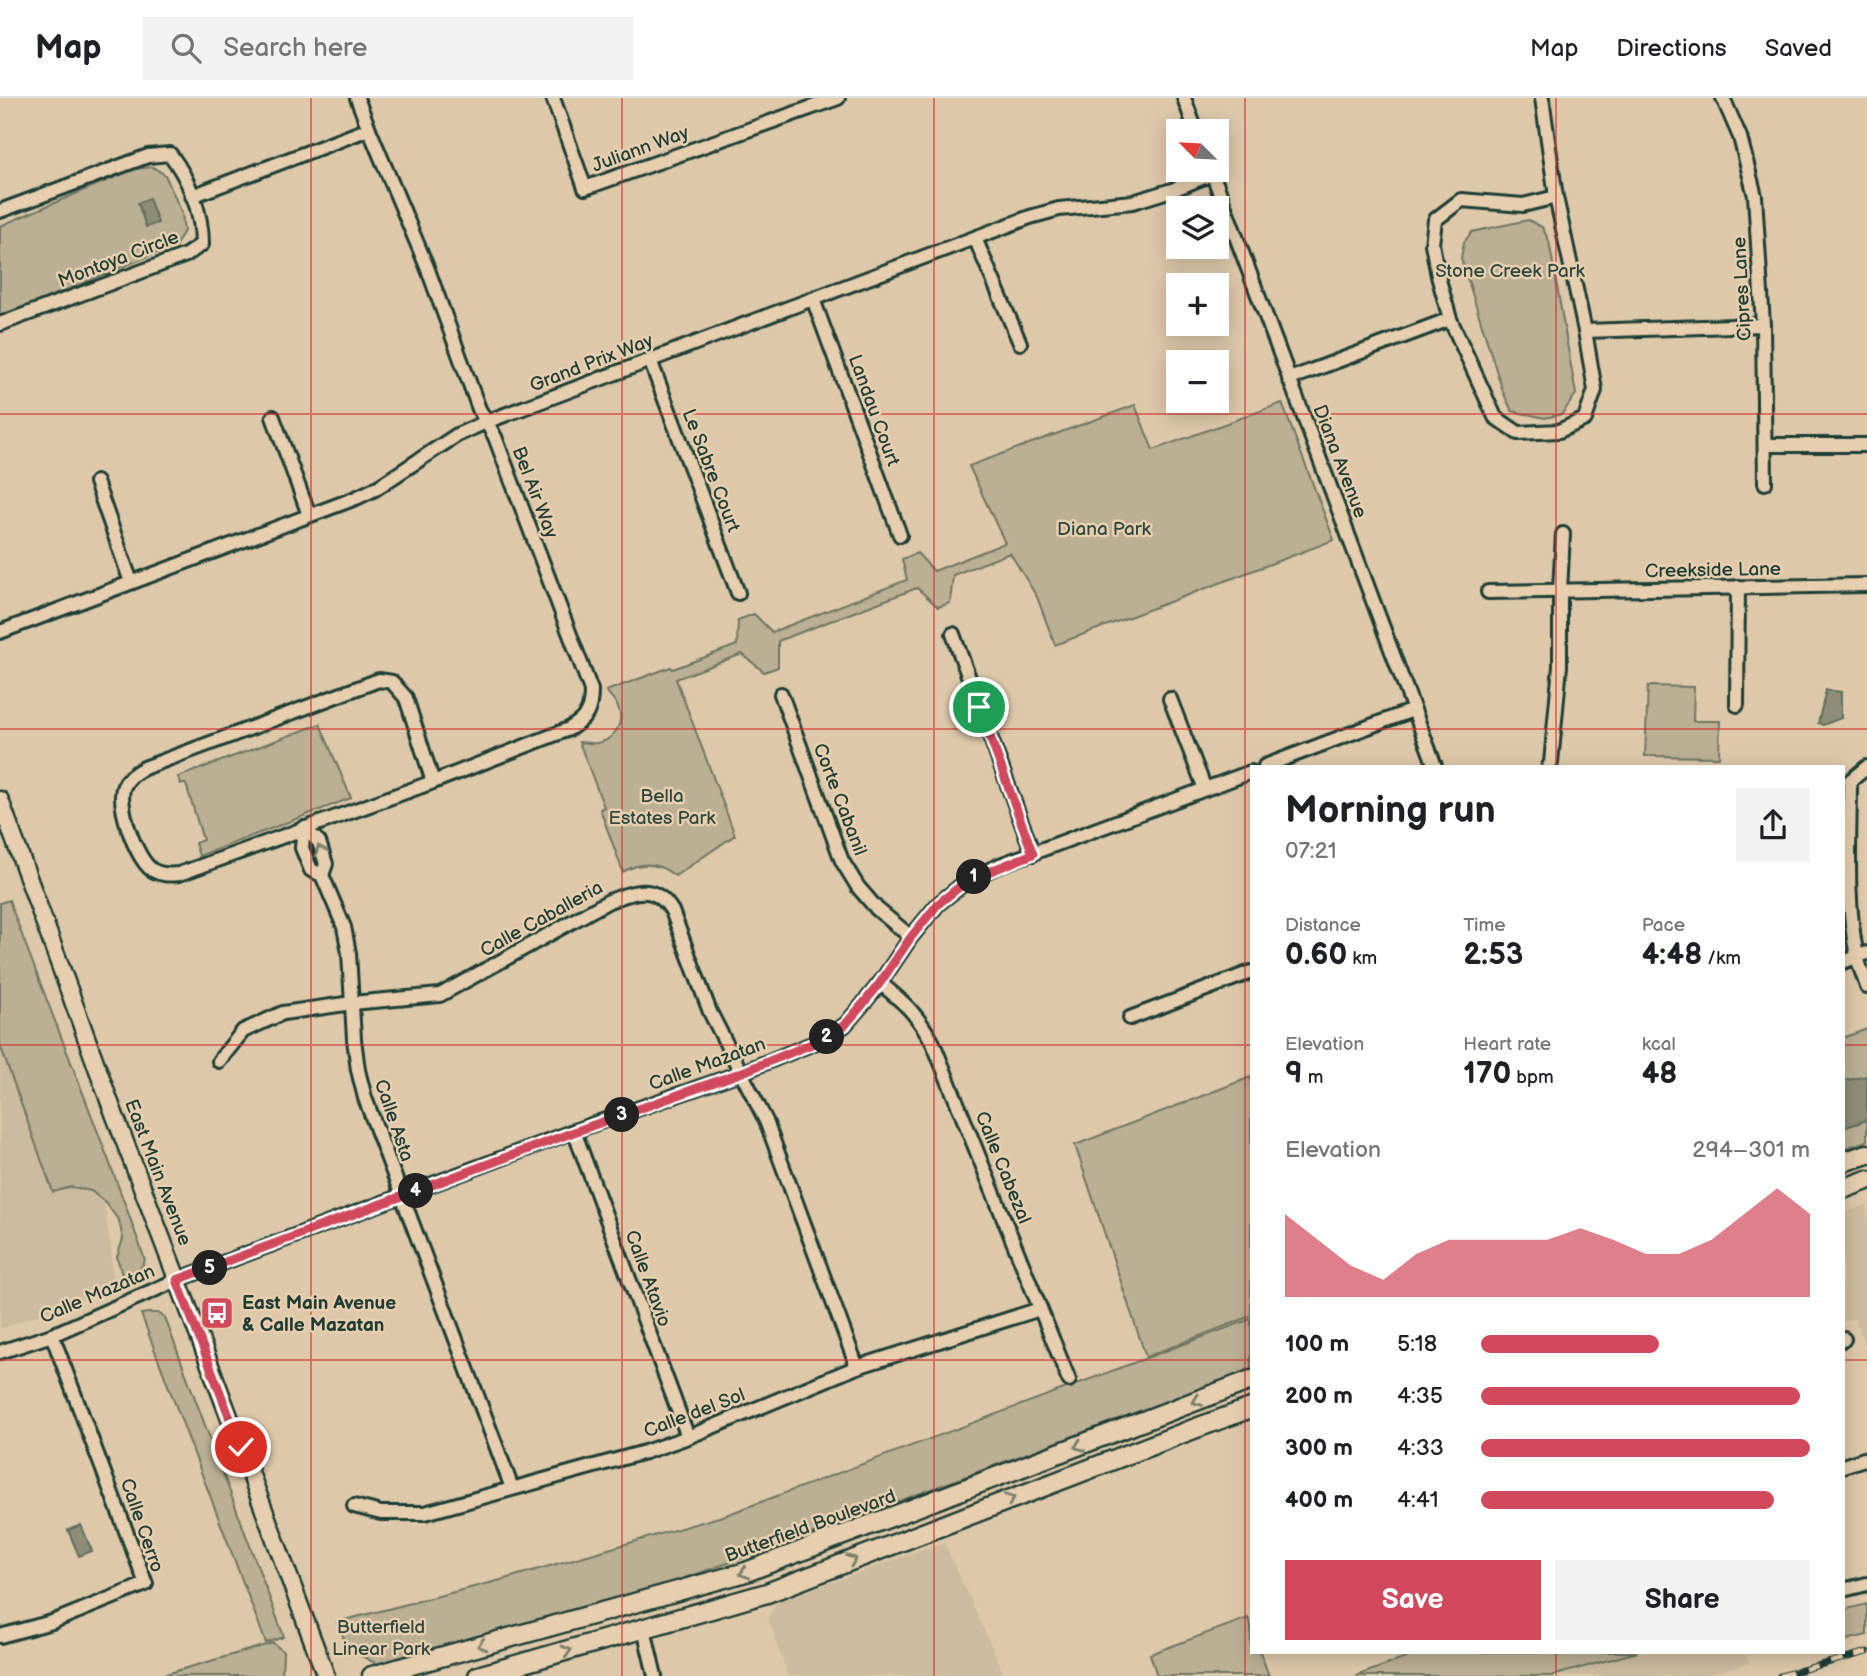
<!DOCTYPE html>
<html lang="en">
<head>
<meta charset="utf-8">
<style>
	:root { --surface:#fff; --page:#f2f2f2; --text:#202124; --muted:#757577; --line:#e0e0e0; --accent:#d1495b }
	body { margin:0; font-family:"Balsamiq Sans",sans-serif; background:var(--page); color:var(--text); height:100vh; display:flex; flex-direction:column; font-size:26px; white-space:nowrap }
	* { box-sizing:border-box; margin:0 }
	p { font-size:23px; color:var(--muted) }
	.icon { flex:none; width:38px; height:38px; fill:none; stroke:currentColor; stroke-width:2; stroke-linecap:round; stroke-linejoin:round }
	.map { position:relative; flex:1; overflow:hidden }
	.side { position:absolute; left:1250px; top:667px; width:595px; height:889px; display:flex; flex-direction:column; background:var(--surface); border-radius:0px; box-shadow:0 4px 18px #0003 }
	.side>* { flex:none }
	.needle { width:46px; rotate:294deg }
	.fabs { position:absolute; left:1166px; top:21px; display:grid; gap:14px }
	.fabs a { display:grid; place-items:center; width:63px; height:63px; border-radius:0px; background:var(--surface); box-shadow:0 4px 18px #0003; font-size:35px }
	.pin { position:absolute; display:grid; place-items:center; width:60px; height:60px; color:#fff; margin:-30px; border:4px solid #fff; border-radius:50%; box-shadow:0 2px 7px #0007 }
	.km { position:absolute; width:35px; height:35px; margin:-18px; border-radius:50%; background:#222; color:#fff; font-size:19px; line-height:35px; text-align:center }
	.round { display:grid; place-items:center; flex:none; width:74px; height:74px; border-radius:0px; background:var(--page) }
	.head { display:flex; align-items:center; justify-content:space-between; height:119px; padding:0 35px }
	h1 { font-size:38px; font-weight:700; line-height:52px }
	.metrics { display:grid; grid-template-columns:repeat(3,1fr); gap:10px; height:119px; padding:7px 35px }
	.metrics div { display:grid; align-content:center }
	.metrics b { font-size:30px; font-weight:700 }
	.metrics small { font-size:19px; font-weight:400 }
	.metrics p { font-size:19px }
	.chart { height:196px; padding:14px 35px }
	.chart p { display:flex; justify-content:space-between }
	.chart svg { width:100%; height:126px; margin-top:7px; fill:var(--accent); opacity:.7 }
	.primary-button { display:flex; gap:14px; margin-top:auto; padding:14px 35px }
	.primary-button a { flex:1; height:80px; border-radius:0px; background:var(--accent); color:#fff; font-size:28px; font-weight:700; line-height:80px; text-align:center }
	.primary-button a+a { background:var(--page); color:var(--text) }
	ul { padding:0 35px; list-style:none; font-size:23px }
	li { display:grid; grid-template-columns:112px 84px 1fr; align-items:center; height:52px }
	li i { height:18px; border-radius:9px; background:var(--accent) }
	header { display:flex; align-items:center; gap:42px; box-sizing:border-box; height:98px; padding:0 35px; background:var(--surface); border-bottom:2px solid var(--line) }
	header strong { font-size:33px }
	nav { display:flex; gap:38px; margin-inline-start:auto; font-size:24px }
	.search { width:490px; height:63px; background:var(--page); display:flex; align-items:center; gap:18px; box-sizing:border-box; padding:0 24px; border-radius:0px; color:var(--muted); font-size:26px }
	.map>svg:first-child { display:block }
</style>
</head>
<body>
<header>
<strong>Map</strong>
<div class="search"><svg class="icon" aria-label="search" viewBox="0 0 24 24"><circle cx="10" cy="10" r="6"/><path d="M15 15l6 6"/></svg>Search here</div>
<nav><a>Map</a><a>Directions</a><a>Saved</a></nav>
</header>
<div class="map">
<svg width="1867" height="1578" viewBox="0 0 1867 1578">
	<rect width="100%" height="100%" fill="#dec8aa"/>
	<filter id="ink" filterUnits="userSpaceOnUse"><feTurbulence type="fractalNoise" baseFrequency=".0143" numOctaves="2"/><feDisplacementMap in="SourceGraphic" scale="14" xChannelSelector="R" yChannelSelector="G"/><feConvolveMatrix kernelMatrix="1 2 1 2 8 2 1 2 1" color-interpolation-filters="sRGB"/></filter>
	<g filter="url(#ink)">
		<!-- built -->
		<g fill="#ccbb9f">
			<polygon points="0,843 102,1091 111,1151 113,1189 0,1231"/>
			<polygon points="1867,1107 1867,1251 1855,1220 1843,1224 1843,1115"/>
			<polygon points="944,1444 1005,1578 788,1578 768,1520 777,1504"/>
			<polygon points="1638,1554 1744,1554 1749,1565 1702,1578 1554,1578"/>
		</g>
		<!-- green -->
		<g fill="#bbaf94" stroke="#6d7664" stroke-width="2">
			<polygon points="153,69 165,77 182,115 184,133 176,147 0,219 0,128 134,71"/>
			<polygon points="1528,122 1542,129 1549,143 1576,296 1562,316 1545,320 1512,313 1503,294 1461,160 1464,144 1472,134"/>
			<path d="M1282 305 1334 442 1055 547 1037 499 1010 455 953 477 950 505 938 509 917 490 778 543V569L764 574 742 556 676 581 735 737 675 778C658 764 641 763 623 774L600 711 604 709 579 644C584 644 591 646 596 645 612 644 624 627 619 612 617 604 611 599 606 593L671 569 673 571 737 547 738 522 754 516 772 534 907 482 902 461 917 455 934 473 1005 445 969 368 1135 307 1153 352Z"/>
			<polygon points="1648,588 1694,589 1693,623 1720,623 1719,659 1645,658"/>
			<polygon points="320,626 351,700 199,758 195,745 203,742 186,686 181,686 178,679"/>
			<path d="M9 802C53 922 103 1041 145 1162L138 1175 123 1181 117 1159 123 1141 119 1123 106 1105 91 1093 71 1089 53 1094 0 947V805Z"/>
			<polygon points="1867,931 1867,1043 1843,1051 1843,940"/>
			<polygon points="1251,979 1251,1218 1146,1259 1075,1047"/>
			<polygon points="148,1215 158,1215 165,1220 284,1539 266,1545 141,1216"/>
			<polygon points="1251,1221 1251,1272 800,1440 673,1484 377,1566 349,1552 337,1524 501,1482 726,1417"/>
			<polygon points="1867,1506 1867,1537 1843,1543 1843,1512"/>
			<polygon points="1248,1520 1251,1528 1251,1554 1260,1554 1269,1578 1157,1578 1150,1556"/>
			<polygon points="273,1545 283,1553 282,1578 159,1578"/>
			<polygon points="1422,1554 1637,1554 1552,1578 1356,1578"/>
		</g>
		<!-- water -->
		<g fill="#8d8d78" stroke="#616d5d" stroke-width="2">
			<polygon points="149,100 158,125 146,129 138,105"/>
			<polygon points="1826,592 1841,594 1841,620 1823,627 1818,625"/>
			<polygon points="1867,978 1867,1022 1843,1030 1843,983"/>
			<polygon points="81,1427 92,1453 79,1458 68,1432"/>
		</g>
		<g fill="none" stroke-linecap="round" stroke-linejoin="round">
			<defs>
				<g id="minor">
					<path d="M357 0 369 31 427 169 479 311 495 339 591 592C591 613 587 620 569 631L433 684 179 776C169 777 161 777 152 772 136 761 116 706 124 688 128 679 136 674 144 670L379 582 392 584 406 600 433 684"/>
					<polyline points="553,0 585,90 838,0"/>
					<polyline points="1184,0 1196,33"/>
					<polyline points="1542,0 1556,99 1585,233 1595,292 1585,321 1559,333 1518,335 1495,319 1450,221 1438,178 1432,146 1435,122 1461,102 1523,107 1556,99"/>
					<polyline points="1723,0 1740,39 1755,98 1763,227 1765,385"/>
					<polyline points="1211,72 1435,668"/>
					<polyline points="192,98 369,31"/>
					<path d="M0 113 148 58 170 56C189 81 202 114 202 146L186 157 0 226"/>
					<polyline points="975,140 1020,245"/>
					<polyline points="813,201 900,437"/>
					<polyline points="1585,233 1763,227"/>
					<polyline points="650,262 738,495"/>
					<polyline points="1289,281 1450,221"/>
					<polyline points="273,319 309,417"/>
					<polyline points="1766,347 1867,347"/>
					<polyline points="96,384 131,484"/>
					<polyline points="1488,494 1867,487"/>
					<polyline points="0,534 356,400 375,391 457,337 486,324 1030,119 1059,111 1133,104 1175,91 1212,76"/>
					<polyline points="953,536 1033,756"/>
					<polyline points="781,596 842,763 858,789 877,811 911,839"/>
					<polyline points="1170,601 1205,691"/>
					<polyline points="1737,607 1738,489"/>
					<polyline points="1265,668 1413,612"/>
					<polyline points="1549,668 1551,665 1560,568 1560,493 1563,436"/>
					<path d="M1867 669 1850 683C1850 740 1845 801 1857 858 1859 868 1864 879 1867 889"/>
					<polyline points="304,730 302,750 311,772 322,777 344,829 349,855 354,941 358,972 365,1000 512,1390"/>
					<polyline points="304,730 319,744 326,766 322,777"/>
					<polyline points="1843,864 1867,855"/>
					<path d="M880 885C906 906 917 916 933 945L1069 1282"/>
					<polyline points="1130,920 1251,874"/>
					<path d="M219 963 243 933 283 915 352 905 440 897 609 803C635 793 655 785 672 813L710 914 766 1023 857 1269"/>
					<polyline points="574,1033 688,1339"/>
					<polyline points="1843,1242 1844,1241"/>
					<polyline points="0,1254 52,1237 177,1182 574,1033 740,975 819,943 845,927 863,906 880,885 911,839 938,806 968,782 1000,767 1251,674"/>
					<polyline points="1843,1368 1867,1360"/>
					<polyline points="354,1408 381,1415 425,1415 645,1354 688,1339 857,1269 1040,1211"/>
					<polyline points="1843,1492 1867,1486"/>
					<polyline points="644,1531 655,1578"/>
					<polyline points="0,1538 52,1524 146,1486 52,1237"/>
				</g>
				<polyline id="secondary" points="0,702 110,1005 208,1262 326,1578"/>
				<g id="primary">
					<polyline points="1843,1064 1867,1056"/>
					<polyline points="1843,1091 1867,1082"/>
					<polyline points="372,1578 746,1474 1251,1282"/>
					<polyline points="478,1578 767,1495 1191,1332 1251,1310"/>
				</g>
			</defs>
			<!-- minor casing -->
			<use href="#minor" stroke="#1f3d34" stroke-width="18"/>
			<!-- secondary casing -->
			<use href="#secondary" stroke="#1f3d34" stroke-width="21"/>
			<!-- primary casing -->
			<use href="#primary" stroke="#1f3d34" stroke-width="23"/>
			<!-- minor -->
			<use href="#minor" stroke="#e6ceaf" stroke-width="12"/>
			<!-- secondary -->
			<use href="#secondary" stroke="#e6ceaf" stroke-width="16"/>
			<!-- primary -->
			<use href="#primary" stroke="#e6ceaf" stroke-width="18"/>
			<defs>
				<polyline id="rail" points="1780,1578 1867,1554"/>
			</defs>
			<!-- rail casing -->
			<use href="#rail" stroke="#1f3d34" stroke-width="7"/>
			<!-- rail -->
			<use href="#rail" stroke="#e6ceaf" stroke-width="4.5" stroke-dasharray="13" stroke-linecap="butt"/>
		</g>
		<!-- one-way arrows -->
		<defs><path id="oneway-chevron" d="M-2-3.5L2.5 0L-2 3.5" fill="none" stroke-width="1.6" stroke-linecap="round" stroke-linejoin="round" transform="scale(1.75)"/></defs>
		<g stroke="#797e6b">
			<use href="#oneway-chevron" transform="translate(320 752) rotate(-115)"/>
			<use href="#oneway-chevron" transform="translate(1197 1303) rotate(159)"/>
			<use href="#oneway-chevron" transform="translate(1079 1348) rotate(159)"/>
			<use href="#oneway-chevron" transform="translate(1010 1401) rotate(-21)"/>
			<use href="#oneway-chevron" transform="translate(852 1462) rotate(-21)"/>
			<use href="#oneway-chevron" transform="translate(744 1475) rotate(162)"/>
			<use href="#oneway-chevron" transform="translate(482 1547) rotate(164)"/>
			<use href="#oneway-chevron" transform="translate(567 1553) rotate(-16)"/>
		</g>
	</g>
	<g fill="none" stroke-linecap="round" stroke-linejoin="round" filter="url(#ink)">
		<defs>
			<polyline id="route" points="241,1349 177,1182 574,1034 740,975 819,943 845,927 863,906 880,885 911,839 938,806 968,782 1033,756 979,609"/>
		</defs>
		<!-- route casing -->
		<use href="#route" stroke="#fff" stroke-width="14"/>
		<!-- route -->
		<use href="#route" stroke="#d1495b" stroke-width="9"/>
	</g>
	<!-- grid -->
	<path fill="none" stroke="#d62828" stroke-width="2" stroke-opacity="0.55" d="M311 0V1578M622 0V1578M934 0V1578M1245 0V1578M1556 0V668M0 316H1867M0 631H1867M0 947H1251M1843 947H1867M0 1262H1251M1843 1262H1867M1556 1554V1578"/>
	<!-- icons -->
	<defs>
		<symbol id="bus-square" viewBox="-11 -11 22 22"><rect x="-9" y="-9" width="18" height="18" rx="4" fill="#d1495b" stroke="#e6ceaf"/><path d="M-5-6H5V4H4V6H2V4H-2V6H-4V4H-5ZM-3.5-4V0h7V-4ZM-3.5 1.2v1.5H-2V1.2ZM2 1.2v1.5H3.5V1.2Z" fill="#fff"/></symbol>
	</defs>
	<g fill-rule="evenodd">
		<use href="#bus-square" x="198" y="1196" width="38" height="38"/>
	</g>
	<g text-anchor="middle" stroke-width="5" stroke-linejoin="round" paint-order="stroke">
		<!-- street labels -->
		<g font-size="19" fill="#1f3d34" stroke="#e6ceaf">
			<text transform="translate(640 50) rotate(-20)" y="7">Juliann Way</text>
			<text transform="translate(118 160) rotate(-21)" y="7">Montoya Circle</text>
			<text transform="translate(1741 191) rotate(-93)" y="7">Cipres Lane</text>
			<text transform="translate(591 264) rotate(-21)" y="7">Grand Prix Way</text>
			<text transform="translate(875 312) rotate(70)" y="7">Landau Court</text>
			<text transform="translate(1341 363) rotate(69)" y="7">Diana Avenue</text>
			<text transform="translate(712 372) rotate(69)" y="7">Le Sabre Court</text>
			<text transform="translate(536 394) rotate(69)" y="7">Bel Air Way</text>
			<text transform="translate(1713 471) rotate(-1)" y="7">Creekside Lane</text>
			<text transform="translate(841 701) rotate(69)" y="7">Corte Cabanil</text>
			<text transform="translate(541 820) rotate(-29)" y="7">Calle Caballeria</text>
			<text transform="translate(707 965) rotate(-20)" y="7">Calle Mazatan</text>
			<text transform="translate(395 1022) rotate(71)" y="7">Calle Asta</text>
			<text transform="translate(1004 1069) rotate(68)" y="7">Calle Cabezal</text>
			<text transform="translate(159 1074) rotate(69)" y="7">East Main Avenue</text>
			<text transform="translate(649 1180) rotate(70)" y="7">Calle Atavio</text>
			<text transform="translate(97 1195) rotate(-23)" y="7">Calle Mazatan</text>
			<text transform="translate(694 1314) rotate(-21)" y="7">Calle del Sol</text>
			<text transform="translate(143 1427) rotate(71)" y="7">Calle Cerro</text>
			<text transform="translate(810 1427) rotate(-20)" y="7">Butterfield Boulevard</text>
		</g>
		<!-- park labels -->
		<g font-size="19" fill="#2f483e" stroke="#e6ceaf">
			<text x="1510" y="179">Stone Creek Park</text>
			<text x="1104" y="437">Diana Park</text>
			<text x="662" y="704">Bella<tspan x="662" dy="22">Estates Park</tspan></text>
			<text x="381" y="1535">Butterfield<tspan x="381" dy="22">Linear Park</tspan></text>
		</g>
		<!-- poi labels -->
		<g font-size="19" font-weight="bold" fill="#1f3d34" stroke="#e6ceaf" text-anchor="start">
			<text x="242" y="1211">East Main Avenue<tspan x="242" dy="22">&amp; Calle Mazatan</tspan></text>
		</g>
	</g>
</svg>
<div class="fabs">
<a><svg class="needle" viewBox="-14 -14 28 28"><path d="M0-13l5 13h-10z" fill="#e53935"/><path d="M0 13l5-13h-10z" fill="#757577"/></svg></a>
<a><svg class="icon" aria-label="layers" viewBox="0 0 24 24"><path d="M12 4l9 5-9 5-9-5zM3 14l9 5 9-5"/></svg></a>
<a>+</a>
<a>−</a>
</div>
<div class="pin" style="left:979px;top:609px;background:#1e9e55"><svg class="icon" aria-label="arrive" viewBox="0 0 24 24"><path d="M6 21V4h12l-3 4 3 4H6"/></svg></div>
<div class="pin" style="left:241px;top:1349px;background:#d93025"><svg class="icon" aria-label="check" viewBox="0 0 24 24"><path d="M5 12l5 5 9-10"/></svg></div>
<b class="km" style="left:974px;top:779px">1</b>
<b class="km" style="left:827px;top:939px">2</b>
<b class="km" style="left:622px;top:1017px">3</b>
<b class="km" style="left:416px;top:1093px">4</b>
<b class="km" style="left:210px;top:1170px">5</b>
<section class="side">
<div class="head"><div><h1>Morning run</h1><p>07:21</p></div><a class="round"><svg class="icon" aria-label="share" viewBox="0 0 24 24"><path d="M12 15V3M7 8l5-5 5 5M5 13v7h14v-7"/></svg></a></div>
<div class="metrics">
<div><p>Distance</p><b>0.60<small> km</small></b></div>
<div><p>Time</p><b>2:53</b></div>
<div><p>Pace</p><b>4:48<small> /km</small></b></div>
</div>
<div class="metrics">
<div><p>Elevation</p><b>9<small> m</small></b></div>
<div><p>Heart rate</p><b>170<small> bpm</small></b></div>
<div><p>kcal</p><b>48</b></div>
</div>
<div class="chart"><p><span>Elevation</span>294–301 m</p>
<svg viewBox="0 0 160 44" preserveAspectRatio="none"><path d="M0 44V15L10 24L20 33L30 38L40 29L50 24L60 24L70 24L80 24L90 20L100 24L110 29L120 29L130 24L140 15L150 6L160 15V44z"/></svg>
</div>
<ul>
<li><b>100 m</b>5:18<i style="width:54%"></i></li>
<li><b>200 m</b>4:35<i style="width:97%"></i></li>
<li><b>300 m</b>4:33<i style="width:100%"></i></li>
<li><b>400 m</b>4:41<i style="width:89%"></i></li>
</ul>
<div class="primary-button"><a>Save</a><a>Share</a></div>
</section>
</div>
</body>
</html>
